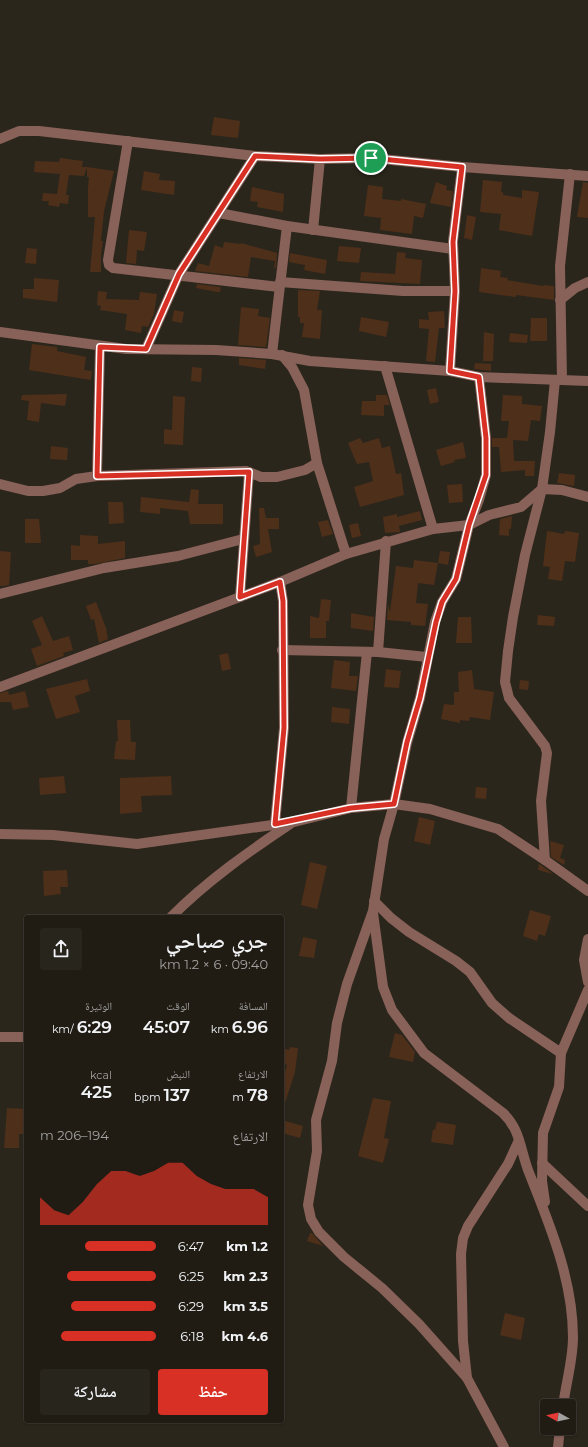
<!DOCTYPE html>
<html lang="ar">
<head>
<meta charset="utf-8">
<style>
	:root { --surface:#201c14; --page:#28251d; --text:#f1f3f6; --muted:#a2a1a0; --line:#3d3a34; --accent:#d93025 }
	body { margin:0; font-family:Montserrat,"Noto Naskh Arabic",sans-serif; background:var(--page); color:var(--text); direction:rtl; height:100vh; display:flex; flex-direction:column; font-size:15px; white-space:nowrap }
	* { box-sizing:border-box; margin:0 }
	p { font-size:13px; color:var(--muted) }
	.icon { flex:none; width:22px; height:22px; fill:none; stroke:currentColor; stroke-width:2; stroke-linecap:round; stroke-linejoin:round }
	.map { position:relative; flex:1; overflow:hidden; direction:ltr }
	.panel { position:absolute; left:24px; top:915px; width:260px; height:508px; display:flex; flex-direction:column; background:var(--surface); border-radius:4px; box-shadow:0 1px 3px #0004,0 0 0 1px var(--line); direction:rtl }
	.panel>* { flex:none }
	.needle { width:26px; rotate:278deg }
	.fabs { position:absolute; left:540px; top:1399px; display:grid; gap:8px }
	.fabs a { display:grid; place-items:center; width:36px; height:36px; border-radius:4px; background:var(--surface); box-shadow:0 1px 3px #0004,0 0 0 1px var(--line); font-size:20px }
	.pin { position:absolute; display:grid; place-items:center; width:34px; height:34px; color:#fff; margin:-17px; border:2px solid #fff; border-radius:50%; box-shadow:0 1px 4px #0007 }
	.round { display:grid; place-items:center; flex:none; width:42px; height:42px; border-radius:4px; background:var(--page) }
	.summary { display:flex; align-items:center; justify-content:space-between; height:68px; padding:0 16px }
	h1 { font-size:22px; font-weight:600; line-height:30px }
	.stats { display:grid; grid-template-columns:repeat(3,1fr); gap:6px; height:68px; padding:4px 16px }
	.stats div { display:grid; align-content:center }
	.stats b { font-size:17px; font-weight:600 }
	.stats small { font-size:11px; font-weight:400 }
	.stats p { font-size:11px }
	.chart { height:112px; padding:8px 16px }
	.chart p { display:flex; justify-content:space-between }
	.chart svg { width:100%; height:72px; margin-top:4px; fill:var(--accent); opacity:.7 }
	.primary-button { display:flex; gap:8px; margin-top:auto; padding:8px 16px }
	.primary-button a { flex:1; height:46px; border-radius:4px; background:var(--accent); color:#fff; font-size:16px; font-weight:600; line-height:46px; text-align:center }
	.primary-button a+a { background:var(--page); color:var(--text) }
	ul { padding:0 16px; list-style:none; font-size:13px }
	li { display:grid; grid-template-columns:64px 48px 1fr; align-items:center; height:30px }
	li i { height:10px; border-radius:5px; background:var(--accent) }
	.map>svg:first-child { display:block }
</style>
</head>
<body>
<div class="map">
<svg width="588" height="1447" viewBox="0 0 588 1447">
	<rect width="100%" height="100%" fill="#2b261b"/>
	<!-- building -->
	<g fill="#4e2f1a">
		<polygon points="214,117 240,121 238,138 211,135"/>
		<polygon points="60,158 83,161 82,167 87,167 84,176 69,175 66,195 69,195 68,204 60,203 59,207 48,205 49,201 42,201 43,193 57,194 60,174 34,172 35,161 59,162"/>
		<polygon points="87,167 114,171 104,211 101,241 103,241 101,255 101,272 90,272 95,217 88,217 88,187 89,177 87,177"/>
		<polygon points="144,171 160,174 159,180 175,181 174,195 141,190"/>
		<polygon points="483,180 502,182 501,192 503,192 503,195 522,198 522,190 539,192 532,236 499,230 501,214 480,212"/>
		<polygon points="436,182 447,186 446,190 453,191 451,207 430,203"/>
		<polygon points="583,182 588,183 588,218 577,217"/>
		<polygon points="368,185 383,187 382,199 401,201 401,199 426,204 423,218 414,216 412,234 380,230 381,218 364,216"/>
		<polygon points="252,187 284,194 283,212 257,207 258,202 250,201"/>
		<polygon points="467,215 476,217 472,240 464,238"/>
		<polygon points="129,230 147,232 144,251 137,250 136,264 126,263"/>
		<polygon points="224,242 241,244 241,243 277,253 276,268 274,268 275,261 251,257 248,277 195,271 198,263 209,266 215,245 223,248"/>
		<polygon points="339,246 361,248 359,263 337,261"/>
		<polygon points="27,248 37,249 36,264 25,263"/>
		<polygon points="397,252 406,253 405,258 422,260 420,284 360,281 361,272 395,274"/>
		<polygon points="290,253 327,260 325,274 304,270 305,265 289,262"/>
		<polygon points="481,268 501,271 500,277 508,278 507,280 543,286 544,285 554,286 554,300 516,295 516,297 479,292"/>
		<polygon points="34,278 59,280 57,302 23,298 23,289 34,289"/>
		<polygon points="197,284 221,287 220,292 217,292 196,288"/>
		<polygon points="298,290 320,291 317,310 322,310 320,339 302,337 304,323 300,323 300,317 298,317"/>
		<polygon points="98,291 107,292 106,299 139,300 140,292 157,294 154,314 148,327 142,326 141,333 125,330 127,314 100,310 101,306 97,305"/>
		<polygon points="241,307 259,309 258,316 270,318 266,347 238,345"/>
		<polygon points="174,310 184,312 182,323 172,321"/>
		<polygon points="444,311 445,328 439,328 435,362 426,361 429,329 419,328 419,319 429,320 428,312"/>
		<polygon points="361,317 389,322 386,337 359,331"/>
		<polygon points="531,318 547,318 547,341 530,341"/>
		<polygon points="484,332 494,334 493,361 483,361"/>
		<polygon points="510,333 528,335 527,343 509,342"/>
		<polygon points="32,344 57,347 57,351 86,357 84,370 92,371 91,380 29,370"/>
		<polygon points="239,358 266,360 265,369 239,365"/>
		<polygon points="475,363 491,364 491,371 474,369"/>
		<polygon points="192,367 202,368 201,382 191,381"/>
		<polygon points="436,388 439,402 430,404 427,390"/>
		<polygon points="67,394 65,406 41,403 39,422 27,420 29,401 21,400 22,395"/>
		<polygon points="376,395 387,395 390,405 384,405 384,416 361,415 362,401 376,401"/>
		<polygon points="503,395 522,396 522,404 542,406 540,421 531,420 528,441 513,440 514,461 535,461 534,476 525,476 525,470 501,472 499,447 492,447 492,438 507,438 509,421 501,421"/>
		<polygon points="173,396 185,397 183,445 164,444 164,429 172,430"/>
		<polygon points="360,438 363,443 379,438 382,448 390,446 396,474 401,473 404,495 360,507 354,487 373,481 369,462 357,464 348,443"/>
		<polygon points="463,442 466,458 454,460 455,462 441,466 436,450"/>
		<polygon points="51,446 68,448 67,460 50,459"/>
		<polygon points="559,473 575,475 574,486 557,483"/>
		<polygon points="462,484 463,502 449,503 447,485"/>
		<polygon points="191,489 199,490 198,504 223,504 223,524 190,524 188,511 160,508 160,514 140,512 141,497 189,502"/>
		<polygon points="108,502 123,502 124,523 109,524"/>
		<polygon points="259,508 264,508 266,518 279,518 279,529 268,529 272,552 256,557 253,546 260,544"/>
		<polygon points="420,511 422,520 399,526 400,532 385,533 383,517 397,514 397,517"/>
		<polygon points="512,516 511,529 509,529 509,536 499,535 500,519"/>
		<polygon points="25,519 39,519 41,543 25,543"/>
		<polygon points="328,520 333,534 322,537 318,522"/>
		<polygon points="358,523 361,536 352,538 349,525"/>
		<polygon points="547,531 564,534 565,531 579,533 575,562 565,561 562,581 548,579 550,567 543,566"/>
		<polygon points="80,535 98,536 98,544 125,541 125,558 95,564 88,564 88,560 71,560 71,545 80,546"/>
		<polygon points="0,551 11,552 9,585 4,586 0,586"/>
		<polygon points="440,551 450,552 448,565 438,563 434,585 418,583 416,603 428,604 425,626 411,625 411,622 387,620 388,604 390,612 396,566 413,568 414,560 438,563"/>
		<polygon points="321,599 331,600 329,621 326,621 326,638 310,638 310,616 319,618"/>
		<polygon points="96,602 106,628 108,639 99,643 94,619 91,620 86,606"/>
		<polygon points="351,613 374,617 373,631 351,628"/>
		<polygon points="538,615 555,617 554,626 537,625"/>
		<polygon points="42,616 53,641 69,636 73,650 63,653 64,656 37,666 31,649 42,645 32,621"/>
		<polygon points="458,617 471,617 472,643 456,643"/>
		<polygon points="228,653 231,669 222,671 219,655"/>
		<polygon points="334,660 350,662 349,676 358,676 356,691 331,688"/>
		<polygon points="386,669 401,671 399,688 384,687"/>
		<polygon points="472,670 474,689 494,692 490,720 470,717 469,721 460,720 460,723 441,719 444,704 454,705 454,692 459,692 458,672"/>
		<polygon points="87,679 90,691 75,696 80,712 56,719 46,689"/>
		<polygon points="520,680 529,681 528,690 519,689"/>
		<polygon points="8,691 9,695 25,691 29,707 13,710 11,702 0,702 0,693"/>
		<polygon points="332,707 350,709 349,724 331,722"/>
		<polygon points="117,720 130,720 131,742 136,742 135,760 114,759 116,741 118,741"/>
		<polygon points="64,776 66,793 40,795 39,778"/>
		<polygon points="171,776 172,795 141,796 142,812 120,814 120,778"/>
		<polygon points="476,787 487,788 486,799 475,798"/>
		<polygon points="419,817 435,821 430,845 414,841"/>
		<polygon points="550,841 564,845 560,858 565,860 564,865 551,857"/>
		<polygon points="310,862 327,866 317,909 301,905"/>
		<polygon points="539,864 541,865 553,874 538,870"/>
		<polygon points="67,870 68,887 60,887 61,894 44,896 43,871"/>
		<polygon points="530,910 551,916 545,936 539,934 537,941 523,936"/>
		<polygon points="303,937 317,940 314,958 299,956"/>
		<polygon points="395,1033 402,1035 415,1052 413,1062 389,1057"/>
		<polygon points="290,1047 298,1048 295,1072 284,1106 282,1106 282,1082 287,1065 282,1063 282,1048 289,1050"/>
		<polygon points="373,1098 391,1101 384,1138 389,1139 383,1163 358,1156"/>
		<polygon points="7,1108 26,1109 25,1134 19,1134 19,1148 4,1148"/>
		<polygon points="282,1120 303,1126 300,1138 282,1133"/>
		<polygon points="437,1122 456,1125 453,1145 431,1142 433,1129 435,1130"/>
		<polygon points="310,1233 312,1233 323,1246 307,1241"/>
		<polygon points="505,1313 525,1318 521,1340 500,1335"/>
	</g>
	<g fill="none" stroke-linecap="round" stroke-linejoin="round">
		<!-- minor -->
		<g stroke="#886159" stroke-width="10">
			<polyline points="0,139 19,131 39,131 255,156 320,159 371,158 462,167 588,176"/>
			<polyline points="128,141 108,260 109,265 113,268 279,287"/>
			<polyline points="219,213 287,226"/>
			<polyline points="313,230 320,159"/>
			<polyline points="280,282 403,291 455,291"/>
			<polyline points="560,300 575,288 588,282"/>
			<polyline points="0,332 126,349 216,350 272,354 310,361 450,371 479,377 588,381"/>
			<polyline points="146,349 179,274 255,156"/>
			<polyline points="272,354 287,226 453,249"/>
			<polyline points="282,355 292,367 304,390 317,463"/>
			<polyline points="385,366 433,529"/>
			<polyline points="450,371 455,291 453,241 462,167"/>
			<polyline points="479,377 486,438 486,475 479,500 469,525 456,579 442,602 435,622 420,698 407,743 394,804 384,839 373,911 347,984 337,1023 332,1061 316,1120 317,1151 308,1205 311,1219 319,1232 344,1257 382,1288 419,1324 467,1378 504,1447"/>
			<polyline points="562,380 560,266 570,174"/>
			<polyline points="97,476 100,347"/>
			<polyline points="0,484 28,491 43,491 60,488 76,479 97,476 246,471 261,477 277,477 305,470 317,463 346,554"/>
			<polyline points="0,594 104,568 178,556 243,539"/>
			<polyline points="240,597 249,472"/>
			<polyline points="282,650 378,652 427,657"/>
			<polyline points="378,652 386,541"/>
			<polyline points="0,687 280,582 346,554 433,529 469,525 489,515 521,507 542,489 562,490 588,497"/>
			<polyline points="351,808 367,652"/>
			<polyline points="275,824 284,728 283,601 280,582"/>
			<polyline points="0,834 53,835 137,844 294,822 351,808 394,804 430,809 498,829 545,860 588,891"/>
			<polyline points="545,860 541,801 547,753 545,746 509,698 505,682 508,651 513,617 525,555 542,489 550,432 555,380"/>
			<polyline points="374,901 391,918 409,932 456,961 470,972 492,1003 509,1018 561,1053"/>
			<path d="M373 913 383 987 392 1010 424 1053 503 1113C520 1129 520 1148 528 1170 549 1223 573 1279 573 1337 573 1360 566 1383 563 1406"/>
			<path d="M171 917C207 881 248 852 290 824"/>
			<polyline points="588,939 584,960 588,982"/>
			<polyline points="0,1037 26,1037"/>
			<polyline points="542,1163 588,1206"/>
			<polyline points="545,1202 542,1181 543,1133 559,1087 561,1053 588,990"/>
			<polyline points="467,1378 463,1341 461,1254 463,1238 468,1226 508,1164 519,1140"/>
			<polyline points="558,1447 560,1428"/>
		</g>
	</g>
	<g fill="none" stroke-linecap="round" stroke-linejoin="round">
		<defs>
			<polygon id="route" points="255,156 320,159 371,158 462,167 453,242 455,291 450,371 479,377 486,438 486,475 469,525 456,579 442,602 436,622 420,698 407,742 394,804 351,808 275,824 284,728 283,601 280,582 240,597 249,472 97,476 100,347 146,349 179,274"/>
		</defs>
		<!-- route casing -->
		<use href="#route" stroke="#fff" stroke-width="8"/>
		<!-- route -->
		<use href="#route" stroke="#d93025" stroke-width="5"/>
	</g>
</svg>
<div class="fabs">
<a><svg class="needle" viewBox="-14 -14 28 28"><path d="M0-13l5 13h-10z" fill="#e53935"/><path d="M0 13l5-13h-10z" fill="#a2a1a0"/></svg></a>
</div>
<div class="pin" style="left:371px;top:158px;background:#1e9e55"><svg class="icon" aria-label="arrive" viewBox="0 0 24 24"><path d="M6 21V4h12l-3 4 3 4H6"/></svg></div>
<section class="panel">
<div class="summary"><div><h1>جري صباحي</h1><p>09:40 · 6 × 1.2 km</p></div><a class="round"><svg class="icon" aria-label="share" viewBox="0 0 24 24"><path d="M12 15V3M7 8l5-5 5 5M5 13v7h14v-7"/></svg></a></div>
<div class="stats">
<div><p>المسافة</p><b>6.96<small> km</small></b></div>
<div><p>الوقت</p><b>45:07</b></div>
<div><p>الوتيرة</p><b>6:29<small> /km</small></b></div>
</div>
<div class="stats">
<div><p>الارتفاع</p><b>78<small> m</small></b></div>
<div><p>النبض</p><b>137<small> bpm</small></b></div>
<div><p>kcal</p><b>425</b></div>
</div>
<div class="chart"><p><span>الارتفاع</span>194–206 m</p>
<svg viewBox="0 0 160 44" preserveAspectRatio="none"><path d="M0 44V27L10 35L20 38L30 30L40 19L50 11L60 11L70 14L80 11L90 6L100 6L110 14L120 19L130 22L140 22L150 22L160 27V44z"/></svg>
</div>
<ul>
<li><b>1.2 km</b>6:47<i style="width:61%"></i></li>
<li><b>2.3 km</b>6:25<i style="width:77%"></i></li>
<li><b>3.5 km</b>6:29<i style="width:73%"></i></li>
<li><b>4.6 km</b>6:18<i style="width:82%"></i></li>
</ul>
<div class="primary-button"><a>حفظ</a><a>مشاركة</a></div>
</section>
</div>
</body>
</html>
